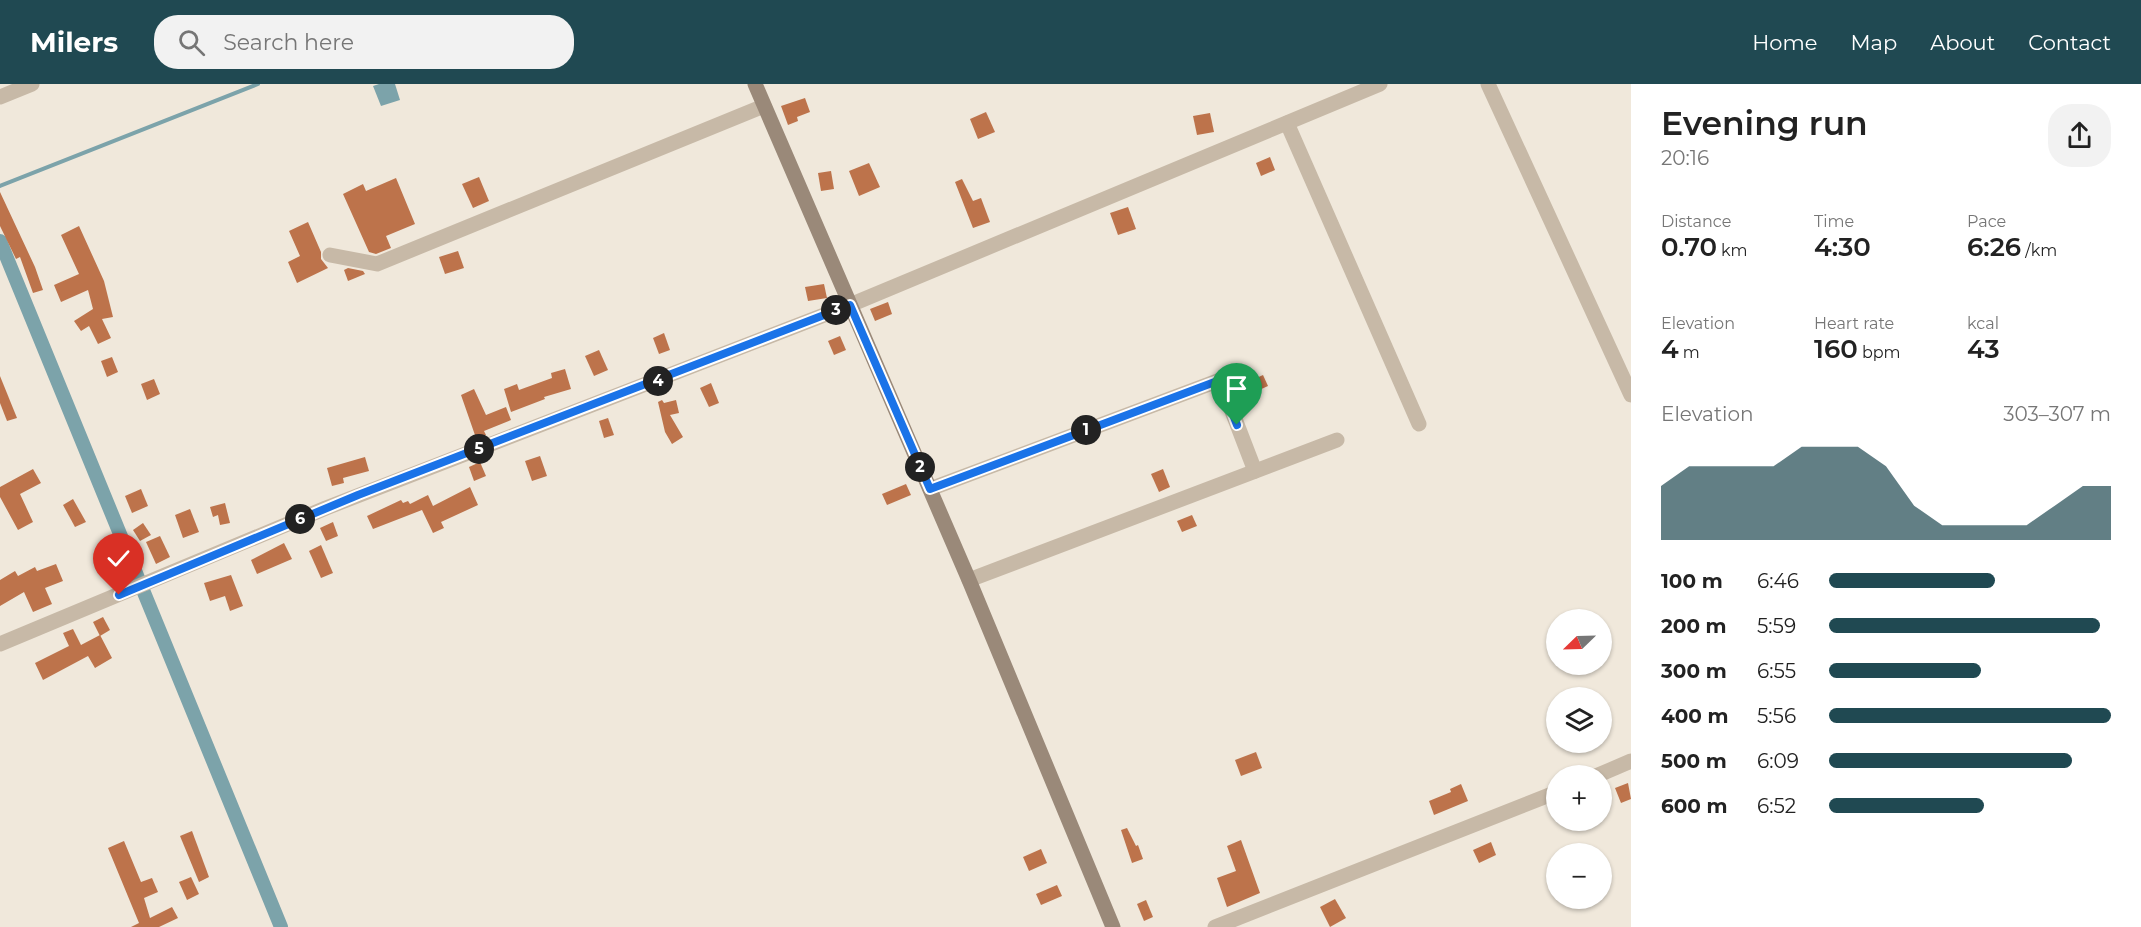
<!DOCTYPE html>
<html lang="en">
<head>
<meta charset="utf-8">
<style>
	:root { --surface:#fff; --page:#f2f2f2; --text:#222; --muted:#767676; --accent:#204952 }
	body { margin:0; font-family:Montserrat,sans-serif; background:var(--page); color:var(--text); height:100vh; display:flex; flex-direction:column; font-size:22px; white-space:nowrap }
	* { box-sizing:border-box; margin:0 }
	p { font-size:20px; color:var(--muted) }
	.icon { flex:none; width:33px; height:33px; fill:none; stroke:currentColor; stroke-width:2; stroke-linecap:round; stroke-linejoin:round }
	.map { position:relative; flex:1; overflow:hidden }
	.drawer { display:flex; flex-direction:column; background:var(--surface); width:510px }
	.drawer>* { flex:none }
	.needle { width:39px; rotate:247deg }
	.tools { position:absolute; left:1546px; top:525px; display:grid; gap:12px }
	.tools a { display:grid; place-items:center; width:66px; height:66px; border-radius:50%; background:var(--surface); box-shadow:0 2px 4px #0004; font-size:30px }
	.pin { position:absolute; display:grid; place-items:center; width:51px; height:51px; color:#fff; margin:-62px -26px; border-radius:50% 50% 50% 0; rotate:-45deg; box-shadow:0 0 6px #0007 }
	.pin .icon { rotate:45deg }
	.km { position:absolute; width:30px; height:30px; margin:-15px; border-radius:50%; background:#222; color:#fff; font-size:16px; line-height:30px; text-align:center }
	.round { display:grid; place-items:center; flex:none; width:63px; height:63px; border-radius:24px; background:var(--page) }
	.head { display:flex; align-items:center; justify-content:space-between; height:102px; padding:0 30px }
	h1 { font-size:33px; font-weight:600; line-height:45px }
	.figures { display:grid; grid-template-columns:repeat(3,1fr); gap:9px; height:102px; padding:6px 30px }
	.figures div { display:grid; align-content:center }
	.figures b { font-size:26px; font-weight:600 }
	.figures small { font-size:16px; font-weight:400 }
	.figures p { font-size:16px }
	.chart { height:168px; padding:12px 30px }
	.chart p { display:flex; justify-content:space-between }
	.chart svg { width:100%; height:108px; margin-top:6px; fill:var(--accent); opacity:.7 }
	ul { padding:0 30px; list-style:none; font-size:20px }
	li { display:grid; grid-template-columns:96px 72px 1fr; align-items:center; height:45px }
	li i { height:15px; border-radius:8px; background:var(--accent) }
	header { display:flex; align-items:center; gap:36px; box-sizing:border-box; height:84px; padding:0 30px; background:var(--accent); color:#fff }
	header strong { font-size:28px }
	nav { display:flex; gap:33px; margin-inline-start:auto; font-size:21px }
	.search { width:420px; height:54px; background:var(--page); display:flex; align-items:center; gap:15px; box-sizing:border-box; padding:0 21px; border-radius:24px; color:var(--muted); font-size:22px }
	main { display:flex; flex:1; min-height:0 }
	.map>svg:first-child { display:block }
</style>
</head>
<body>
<header>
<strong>Milers</strong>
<div class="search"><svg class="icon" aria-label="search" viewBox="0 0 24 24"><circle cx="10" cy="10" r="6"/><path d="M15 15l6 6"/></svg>Search here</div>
<nav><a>Home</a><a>Map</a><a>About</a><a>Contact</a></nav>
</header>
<main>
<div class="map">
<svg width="1631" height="843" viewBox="0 0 1631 843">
	<rect width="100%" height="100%" fill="#f0e8db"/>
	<!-- water -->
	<polygon fill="#7ca3aa" points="379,0 395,0 400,16 381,22 373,2"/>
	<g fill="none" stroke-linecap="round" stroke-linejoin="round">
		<!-- stream -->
		<polyline stroke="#7ca3aa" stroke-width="4" points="0,102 258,0"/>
		<!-- canal -->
		<polyline stroke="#7ca3aa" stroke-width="14" points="0,157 281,843"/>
	</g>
	<!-- building -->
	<g fill="#bd734b">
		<polygon points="805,14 810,28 797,33 798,37 788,41 781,22"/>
		<polygon points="986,28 995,48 978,55 970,35"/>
		<polygon points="1210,29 1214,48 1197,51 1193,32"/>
		<polygon points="1270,73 1275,86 1261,92 1256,79"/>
		<polygon points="869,79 880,103 859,112 849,87"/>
		<polygon points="831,87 834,105 821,107 818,89"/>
		<polygon points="479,93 489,117 473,124 462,100"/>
		<polygon points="396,94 415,140 386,152 391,164 376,170 369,168 343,110 363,100 366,107"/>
		<polygon points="962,95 973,117 981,114 990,138 973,144 955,98"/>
		<polygon points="0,108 35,183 43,206 33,209 20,173 16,175 0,142"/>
		<polygon points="1128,123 1136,145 1118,151 1110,129"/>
		<polygon points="308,138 321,168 321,175 328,184 297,199 288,178 300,172 289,147"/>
		<polygon points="79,142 104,197 113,233 102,235 111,254 98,260 89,242 81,247 74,237 93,225 88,206 61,218 54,201 79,190 61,151"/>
		<polygon points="458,167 464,184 445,190 439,173"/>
		<polygon points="348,184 363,187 365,190 348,197 344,186"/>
		<polygon points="824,200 827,214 808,217 805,203"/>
		<polygon points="888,218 892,230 875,237 870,225"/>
		<polygon points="664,249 670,266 659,270 653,254"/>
		<polygon points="840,252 846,266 834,271 828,257"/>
		<polygon points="599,266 608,286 594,292 585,272"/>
		<polygon points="112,273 118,288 107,293 101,277"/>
		<polygon points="565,285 571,305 544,313 545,315 511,328 504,305 517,300 519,306 552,294 551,289"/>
		<polygon points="1263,291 1268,302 1246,312 1241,301"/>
		<polygon points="0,292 17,334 7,337 0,319"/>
		<polygon points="154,295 160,310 147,316 141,300"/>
		<polygon points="711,299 719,319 709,323 700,304"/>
		<polygon points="474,305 486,331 506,323 511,336 484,347 486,351 476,354 461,311"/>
		<polygon points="662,316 664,319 676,316 679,329 670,331 683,353 672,360 665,348 658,318"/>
		<polygon points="608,334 614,351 604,354 599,337"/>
		<polygon points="540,372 547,392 532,397 525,377"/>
		<polygon points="365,373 369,387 343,394 344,399 332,402 327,384"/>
		<polygon points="480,378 486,392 474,397 469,383"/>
		<polygon points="33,385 41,399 20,410 33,438 18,446 0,413 0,403"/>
		<polygon points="1163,385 1170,403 1159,408 1151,390"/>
		<polygon points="906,400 911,411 887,421 882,410"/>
		<polygon points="470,403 478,421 441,438 444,444 433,449 422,426 373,445 367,432 401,416 403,419 408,417 410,420 428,411 433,422"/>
		<polygon points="141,405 148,422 132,429 125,412"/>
		<polygon points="73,415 86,438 75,443 63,421"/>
		<polygon points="225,419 230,439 220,441 218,431 213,433 210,423"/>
		<polygon points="190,425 199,448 183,454 175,431"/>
		<polygon points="1192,431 1197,442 1182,448 1177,437"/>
		<polygon points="333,438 338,452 326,457 320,444"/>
		<polygon points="143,439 151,451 140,457 133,446"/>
		<polygon points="160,452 170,473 156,480 146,458"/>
		<polygon points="284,459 292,475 257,490 251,476"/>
		<polygon points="321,461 333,489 321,494 309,467"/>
		<polygon points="56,480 63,497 45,504 52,520 33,528 24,508 0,522 0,496 15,487 18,492 35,483 37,487"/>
		<polygon points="231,491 243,522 230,527 225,512 210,517 204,499"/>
		<polygon points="103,533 110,546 100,552 93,538"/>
		<polygon points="73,545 81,561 100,551 112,574 95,584 88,572 43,596 35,579 69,562 63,549"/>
		<polygon points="1256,668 1262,684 1241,692 1235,676"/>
		<polygon points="1628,699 1631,715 1621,719 1615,704"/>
		<polygon points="1461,700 1468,717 1434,731 1429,717 1451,708 1450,705"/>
		<polygon points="1127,744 1136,762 1138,761 1143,775 1132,779 1121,746"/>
		<polygon points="192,747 209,793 199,798 180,752"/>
		<polygon points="1241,756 1260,809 1227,823 1217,794 1236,787 1227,762"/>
		<polygon points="124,757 141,798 152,794 158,808 144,814 150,834 172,823 178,834 159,843 131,843 139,839 108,764"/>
		<polygon points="1491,758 1496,771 1479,779 1473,766"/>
		<polygon points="1041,765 1047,779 1029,787 1023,773"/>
		<polygon points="191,793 199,810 187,816 179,798"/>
		<polygon points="1057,801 1062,812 1041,821 1036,810"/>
		<polygon points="1335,815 1346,834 1330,843 1320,823"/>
		<polygon points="1146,816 1153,833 1144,837 1137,820"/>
	</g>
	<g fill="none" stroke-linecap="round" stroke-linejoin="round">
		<!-- street -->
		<g stroke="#c7b9a7" stroke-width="15">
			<polyline points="1488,0 1631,311"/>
			<polyline points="0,13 32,0"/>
			<polyline points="1287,39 1419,340"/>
			<polyline points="330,171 377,180 764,22"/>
			<polyline points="930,405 1220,296 1255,387"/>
			<polyline points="969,496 1337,356"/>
			<polyline points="0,560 326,424 850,221 1380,0"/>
			<polyline points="1596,692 1631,677"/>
			<polyline points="1215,843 1557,708"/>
		</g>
		<!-- secondary -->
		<polyline stroke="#9a8979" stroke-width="15" points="755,0 969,496 1113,843"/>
	</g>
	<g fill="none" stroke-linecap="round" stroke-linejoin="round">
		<defs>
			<polyline id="route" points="119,511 358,411 850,221 930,405 1220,296 1237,341"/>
		</defs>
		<!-- route casing -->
		<use href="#route" stroke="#fff" stroke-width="12"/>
		<!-- route -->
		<use href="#route" stroke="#1a73e8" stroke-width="8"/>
	</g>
</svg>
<div class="tools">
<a><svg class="needle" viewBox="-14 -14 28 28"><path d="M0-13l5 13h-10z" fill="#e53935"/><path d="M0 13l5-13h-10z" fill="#767676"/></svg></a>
<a><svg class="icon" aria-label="layers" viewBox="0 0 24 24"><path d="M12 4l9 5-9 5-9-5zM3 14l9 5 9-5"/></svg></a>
<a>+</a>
<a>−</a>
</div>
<div class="pin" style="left:1237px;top:341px;background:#1e9e55"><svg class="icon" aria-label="arrive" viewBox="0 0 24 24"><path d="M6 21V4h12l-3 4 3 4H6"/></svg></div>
<div class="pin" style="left:119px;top:511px;background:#d93025"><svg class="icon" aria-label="check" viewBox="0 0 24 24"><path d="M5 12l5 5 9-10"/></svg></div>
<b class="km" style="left:1086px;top:346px">1</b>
<b class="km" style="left:920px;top:383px">2</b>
<b class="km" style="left:836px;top:226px">3</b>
<b class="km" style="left:658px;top:297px">4</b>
<b class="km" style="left:479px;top:365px">5</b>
<b class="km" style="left:300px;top:435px">6</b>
</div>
<section class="drawer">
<div class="head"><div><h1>Evening run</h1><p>20:16</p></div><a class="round"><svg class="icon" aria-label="share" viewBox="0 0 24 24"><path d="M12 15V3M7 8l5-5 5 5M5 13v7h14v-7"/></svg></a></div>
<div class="figures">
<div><p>Distance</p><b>0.70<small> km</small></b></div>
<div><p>Time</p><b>4:30</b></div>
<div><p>Pace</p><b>6:26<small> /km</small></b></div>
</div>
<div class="figures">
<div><p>Elevation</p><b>4<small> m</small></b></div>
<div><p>Heart rate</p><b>160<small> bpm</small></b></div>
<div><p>kcal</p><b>43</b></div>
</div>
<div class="chart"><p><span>Elevation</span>303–307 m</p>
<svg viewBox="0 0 160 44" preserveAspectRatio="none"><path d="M0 44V22L10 14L20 14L30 14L40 14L50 6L60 6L70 6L80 14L90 30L100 38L110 38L120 38L130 38L140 30L150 22L160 22V44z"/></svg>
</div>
<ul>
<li><b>100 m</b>6:46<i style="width:59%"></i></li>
<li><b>200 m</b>5:59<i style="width:96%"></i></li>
<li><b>300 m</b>6:55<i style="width:54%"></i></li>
<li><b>400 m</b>5:56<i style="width:100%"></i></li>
<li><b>500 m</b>6:09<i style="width:86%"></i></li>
<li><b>600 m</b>6:52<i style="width:55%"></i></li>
</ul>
</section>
</main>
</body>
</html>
